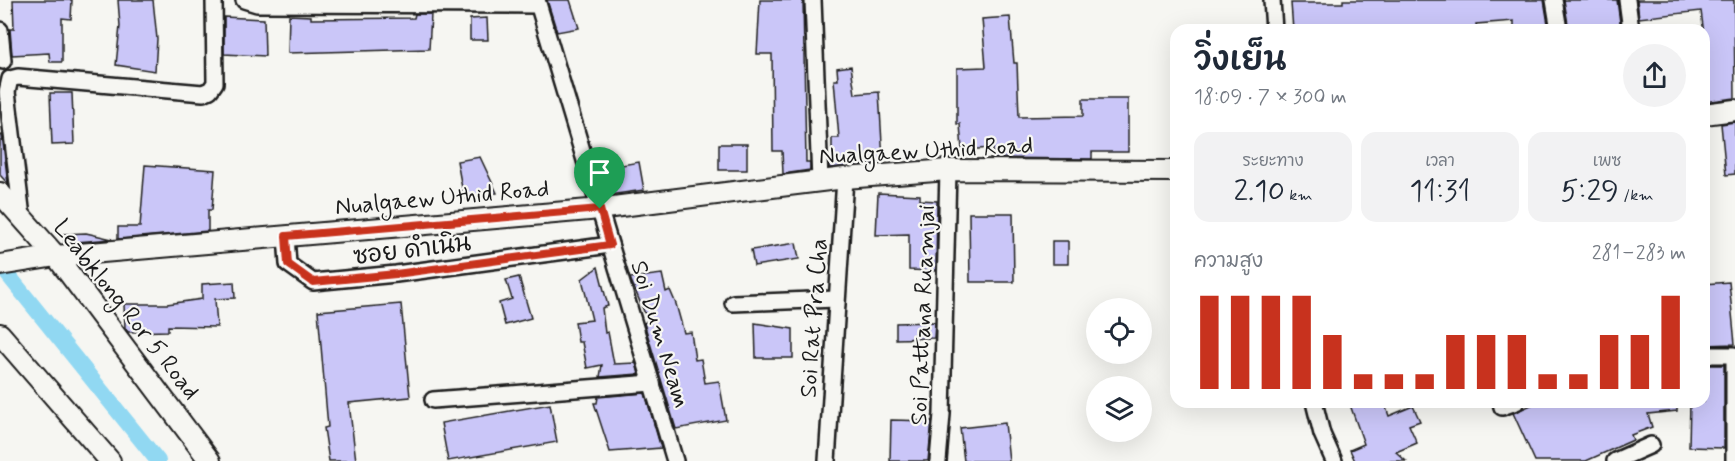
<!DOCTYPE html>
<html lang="th">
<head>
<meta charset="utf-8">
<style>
	:root { --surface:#fff; --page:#f2f2f3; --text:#1f2937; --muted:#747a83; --accent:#c8321e }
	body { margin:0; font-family:Mynerve,"Playpen Sans Thai",sans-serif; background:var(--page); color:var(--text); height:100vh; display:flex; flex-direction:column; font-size:22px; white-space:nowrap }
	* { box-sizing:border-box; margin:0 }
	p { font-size:20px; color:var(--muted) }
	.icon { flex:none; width:33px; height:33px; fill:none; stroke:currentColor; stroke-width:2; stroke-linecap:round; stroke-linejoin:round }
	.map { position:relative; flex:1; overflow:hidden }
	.side { position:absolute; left:1170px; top:24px; width:540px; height:384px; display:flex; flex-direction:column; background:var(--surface); border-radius:18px; box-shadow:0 6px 24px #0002 }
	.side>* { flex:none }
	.buttons { position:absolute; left:1086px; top:298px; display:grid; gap:12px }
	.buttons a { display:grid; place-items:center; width:66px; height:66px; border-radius:50%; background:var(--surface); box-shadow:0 6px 24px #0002; font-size:30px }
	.pin { position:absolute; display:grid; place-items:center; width:51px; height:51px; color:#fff; margin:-62px -26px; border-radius:50% 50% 50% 0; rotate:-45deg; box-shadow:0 0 6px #0007 }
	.pin .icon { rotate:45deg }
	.round { display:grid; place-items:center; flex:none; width:63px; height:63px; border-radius:32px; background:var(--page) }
	.overview { display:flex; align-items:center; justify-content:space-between; height:102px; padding:0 24px }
	h1 { font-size:33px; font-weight:600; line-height:45px }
	.stats { display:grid; grid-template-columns:repeat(3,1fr); gap:9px; height:102px; padding:6px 24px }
	.stats div { display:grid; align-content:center; border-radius:15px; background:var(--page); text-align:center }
	.stats b { font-size:30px; font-weight:600 }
	.stats small { font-size:16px; font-weight:400 }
	.stats p { font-size:16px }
	.chart { height:168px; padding:12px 24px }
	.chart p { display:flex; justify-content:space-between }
	.chart svg { width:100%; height:108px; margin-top:6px; stroke:var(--accent); stroke-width:6 }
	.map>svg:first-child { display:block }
</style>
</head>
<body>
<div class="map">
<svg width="1735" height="461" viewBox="0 0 1735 461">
	<rect width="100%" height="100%" fill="#f6f6f2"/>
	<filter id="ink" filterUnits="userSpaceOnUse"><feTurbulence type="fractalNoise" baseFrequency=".0167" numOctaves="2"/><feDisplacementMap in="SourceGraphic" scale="12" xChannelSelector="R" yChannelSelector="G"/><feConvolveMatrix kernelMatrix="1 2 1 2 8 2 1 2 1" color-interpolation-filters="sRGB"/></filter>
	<g filter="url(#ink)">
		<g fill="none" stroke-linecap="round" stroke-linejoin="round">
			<!-- canal -->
			<polyline stroke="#91d8f2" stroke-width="16" points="0,265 158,461"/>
		</g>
		<!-- building -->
		<g fill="#cac6f8" stroke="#1c1c1c" stroke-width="1.5">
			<polygon points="13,0 72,0 71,19 62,18 62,62 50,62 49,53 12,55 10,29 14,29"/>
			<polygon points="118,0 153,0 157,39 155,71 116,65 120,26"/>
			<polygon points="547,0 570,0 579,28 557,32"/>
			<polygon points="760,0 803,0 806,162 810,162 810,170 783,174 782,151 773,151 772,54 757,54"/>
			<polygon points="1343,0 1544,0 1549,30 1514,30 1514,21 1476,24 1477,30 1293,30 1291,3 1343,3"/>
			<polygon points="1564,0 1617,0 1621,30 1569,30"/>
			<polygon points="1637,0 1734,0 1735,98 1704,102 1706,49 1701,11 1639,18"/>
			<polygon points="415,14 431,14 429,49 288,53 289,15 311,16 311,19 414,18"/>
			<polygon points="224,17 264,19 265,56 224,54"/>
			<polygon points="1010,17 1014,63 1017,63 1019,117 1083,116 1083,99 1128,99 1128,152 1092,152 1092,159 993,158 993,148 962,150 960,124 957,124 957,68 986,67 982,19"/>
			<polygon points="487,18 488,40 470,40 470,19"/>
			<polygon points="851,66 855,94 879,92 883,161 882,163 829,168 829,161 832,161 832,138 839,138 834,80 838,80 837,68"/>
			<polygon points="50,93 72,93 74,144 52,145"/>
			<polygon points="1735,122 1735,174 1726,175 1721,124"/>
			<polygon points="2,135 8,184 0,175 0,136"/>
			<rect x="719" y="144" width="28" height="26"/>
			<polygon points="480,157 497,193 464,199 457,161"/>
			<polygon points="639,162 644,190 609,195 604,168"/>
			<polygon points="145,165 215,170 212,210 208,210 208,231 118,239 118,227 140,227"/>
			<polygon points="878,193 920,195 920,200 937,201 936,271 909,270 909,234 876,235"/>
			<polygon points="969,213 1013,213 1014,282 970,282"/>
			<polygon points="86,233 112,239 64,243 63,234"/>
			<rect x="1052" y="241" width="16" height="23"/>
			<polygon points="796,243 799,259 754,266 751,250"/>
			<polygon points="598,267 608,306 602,308 605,333 608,332 614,364 636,363 639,374 600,377 602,365 587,368 582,342 578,342 575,322 592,320 582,279"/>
			<polygon points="662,274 666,292 670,290 676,304 684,333 691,332 695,360 701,359 705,383 719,381 726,420 676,429 644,323 648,321 630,278"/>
			<polygon points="519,277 531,318 505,325 499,303 512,299 506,280"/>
			<polygon points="234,282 235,298 215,299 217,327 168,326 168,331 128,332 125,328 124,304 167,304 202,299 202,284"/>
			<polygon points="1729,282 1735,344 1704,345 1704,284"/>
			<polygon points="401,304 410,397 349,403 356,461 329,461 324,428 328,427 318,311"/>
			<polygon points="935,322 934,338 896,339 896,323"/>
			<polygon points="755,323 793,329 793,358 756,358"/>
			<polygon points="1704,365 1724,365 1724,448 1689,447 1690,402 1704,402"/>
			<polygon points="645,393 661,448 610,452 594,403 597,403 598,397"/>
			<polygon points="1349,402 1384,402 1389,416 1413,406 1420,421 1409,425 1417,443 1396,452 1406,461 1355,461 1350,450 1364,444"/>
			<polygon points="1538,402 1677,402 1677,411 1648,414 1652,427 1631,435 1633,440 1586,461 1535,461 1513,413"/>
			<polygon points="550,404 557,442 448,461 441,423"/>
			<polygon points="891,420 932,421 928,461 890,461"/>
			<polygon points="1005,423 1009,461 964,461 960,428"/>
		</g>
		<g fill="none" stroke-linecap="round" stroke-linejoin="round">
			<defs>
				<g id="minor">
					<polyline points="244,0 257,4 538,5"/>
					<polyline points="537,0 675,461"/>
					<polyline points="813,0 820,181"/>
					<polyline points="1272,0 1274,30"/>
					<polyline points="1554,0 1559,30"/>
					<polyline points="1627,0 1631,30"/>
					<polyline points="0,30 3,61"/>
					<polyline points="22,217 7,92 10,79 18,77 203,93 210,90 215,83 214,0"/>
					<polyline points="286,236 288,264 313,282 396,274 610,245"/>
					<polyline points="733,303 836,299"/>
					<polyline points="1704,355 1734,355 1734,461"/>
					<polyline points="433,400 652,383"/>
					<polyline points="1314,402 1322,434 1334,461"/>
					<polyline points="1501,402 1502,407 1516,402"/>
					<polyline points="827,461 845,178"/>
					<polyline points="938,461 942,414 948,170"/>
					<polyline points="1615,461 1651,445"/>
				</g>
				<g id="tertiary">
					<polyline points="1704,114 1735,110"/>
					<polyline points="0,193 56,256 210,461"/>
					<polyline points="0,265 56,256 589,210 845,178 948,170 1176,171"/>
					<polyline points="0,334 110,461"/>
				</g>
			</defs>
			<!-- minor casing -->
			<use href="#minor" stroke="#1c1c1c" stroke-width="20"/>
			<!-- tertiary casing -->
			<use href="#tertiary" stroke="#1c1c1c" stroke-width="24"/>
			<!-- minor -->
			<use href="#minor" stroke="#f6f6f2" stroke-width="15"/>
			<!-- tertiary -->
			<use href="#tertiary" stroke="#f6f6f2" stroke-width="20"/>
		</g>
	</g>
	<g fill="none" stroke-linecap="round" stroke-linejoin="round" filter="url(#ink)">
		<defs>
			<polygon id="route" points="600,209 610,245 396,274 313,282 288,264 286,236"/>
		</defs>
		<!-- route casing -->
		<use href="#route" stroke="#fff" stroke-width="12"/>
		<!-- route -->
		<use href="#route" stroke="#c8321e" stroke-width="8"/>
	</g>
	<g text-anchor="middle" stroke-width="4.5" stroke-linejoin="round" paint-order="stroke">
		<!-- street labels -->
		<g font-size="24" fill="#1c1c1c" stroke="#f6f6f2">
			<text transform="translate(926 150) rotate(-3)" y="8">Nualgaew Uthid Road</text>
			<text transform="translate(442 197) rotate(-5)" y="8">Nualgaew Uthid Road</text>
			<text transform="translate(412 249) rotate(-7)" y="8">ซอย ดำเนิน</text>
			<text transform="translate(127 309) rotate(52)" y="8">Leabklong Ror 5 Road</text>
			<text transform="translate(922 315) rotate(-88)" y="8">Soi Pattana Ruamjai</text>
			<text transform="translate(813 318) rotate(-86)" y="8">Soi Rat Pra Cha</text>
			<text transform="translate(661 334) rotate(73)" y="8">Soi Dum Neam</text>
		</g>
	</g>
</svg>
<div class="buttons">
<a><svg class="icon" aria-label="locate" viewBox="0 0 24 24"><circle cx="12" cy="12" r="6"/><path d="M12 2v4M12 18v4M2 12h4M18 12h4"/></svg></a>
<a><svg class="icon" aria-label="layers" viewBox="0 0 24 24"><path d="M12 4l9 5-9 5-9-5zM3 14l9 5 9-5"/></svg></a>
</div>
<div class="pin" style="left:600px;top:209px;background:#1e9e55"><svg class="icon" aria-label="arrive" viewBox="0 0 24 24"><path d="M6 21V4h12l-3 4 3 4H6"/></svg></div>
<section class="side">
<div class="overview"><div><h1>วิ่งเย็น</h1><p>18:09 · 7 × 300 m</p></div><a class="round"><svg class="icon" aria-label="share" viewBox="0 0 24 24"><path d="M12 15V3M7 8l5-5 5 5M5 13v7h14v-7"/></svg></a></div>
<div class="stats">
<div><p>ระยะทาง</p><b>2.10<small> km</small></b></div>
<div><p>เวลา</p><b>11:31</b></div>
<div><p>เพซ</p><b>5:29<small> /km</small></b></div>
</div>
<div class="chart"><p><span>ความสูง</span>281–283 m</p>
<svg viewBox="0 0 160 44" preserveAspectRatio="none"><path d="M5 44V6M15 44V6M25 44V6M35 44V6M45 44V22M55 44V38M65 44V38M75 44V38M85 44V22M95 44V22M105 44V22M115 44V38M125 44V38M135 44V22M145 44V22M155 44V6"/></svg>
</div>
</section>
</div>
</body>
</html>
